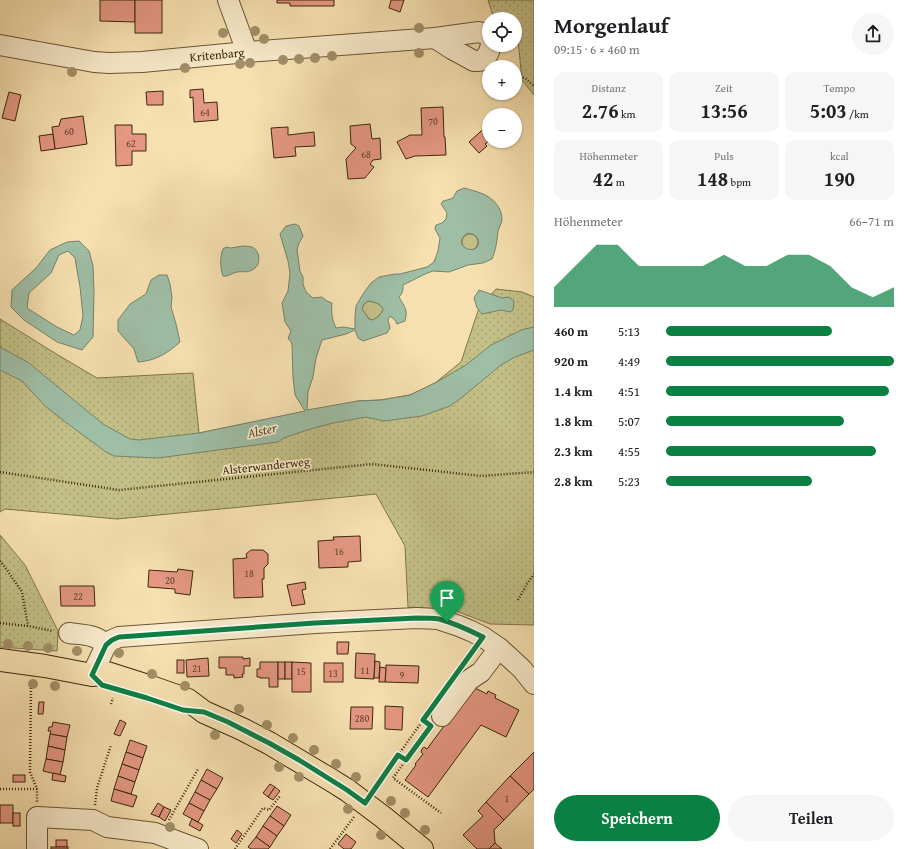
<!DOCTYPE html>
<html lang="de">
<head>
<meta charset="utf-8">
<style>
	:root { --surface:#fff; --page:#f6f6f6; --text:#202124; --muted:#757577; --accent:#0b8043 }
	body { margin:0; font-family:"Gentium Book Plus",serif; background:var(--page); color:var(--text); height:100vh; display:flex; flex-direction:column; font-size:15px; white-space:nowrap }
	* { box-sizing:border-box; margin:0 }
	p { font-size:13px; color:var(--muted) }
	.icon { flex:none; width:22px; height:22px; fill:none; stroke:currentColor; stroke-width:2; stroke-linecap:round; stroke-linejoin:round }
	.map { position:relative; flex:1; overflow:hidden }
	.sheet { display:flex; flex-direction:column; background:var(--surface); width:380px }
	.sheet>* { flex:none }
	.buttons { position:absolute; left:482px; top:12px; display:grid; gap:8px }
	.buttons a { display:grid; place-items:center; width:40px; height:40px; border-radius:50%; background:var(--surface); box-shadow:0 1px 3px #0004; font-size:20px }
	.pin { position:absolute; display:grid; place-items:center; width:34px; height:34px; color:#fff; margin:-41px -17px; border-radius:50% 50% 50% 0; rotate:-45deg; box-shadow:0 0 4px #0007 }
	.pin .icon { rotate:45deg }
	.round { display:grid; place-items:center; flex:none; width:42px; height:42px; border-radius:21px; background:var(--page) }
	.head { display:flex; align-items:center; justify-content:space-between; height:68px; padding:0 20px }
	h1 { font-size:22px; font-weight:700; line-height:30px }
	.stats { display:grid; grid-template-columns:repeat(3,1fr); gap:6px; height:68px; padding:4px 20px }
	.stats div { display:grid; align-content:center; border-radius:10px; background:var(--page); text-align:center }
	.stats b { font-size:20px; font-weight:700 }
	.stats small { font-size:11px; font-weight:400 }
	.stats p { font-size:11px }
	.chart { height:112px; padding:8px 20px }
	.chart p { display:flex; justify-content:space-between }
	.chart svg { width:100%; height:72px; margin-top:4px; fill:var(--accent); opacity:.7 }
	.cta { display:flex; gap:8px; margin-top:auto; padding:8px 20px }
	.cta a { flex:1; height:46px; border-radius:24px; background:var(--accent); color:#fff; font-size:16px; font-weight:700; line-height:46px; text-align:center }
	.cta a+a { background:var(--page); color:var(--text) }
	ul { padding:0 20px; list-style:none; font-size:13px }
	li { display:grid; grid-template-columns:64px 48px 1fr; align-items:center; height:30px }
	li i { height:10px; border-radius:5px; background:var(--accent) }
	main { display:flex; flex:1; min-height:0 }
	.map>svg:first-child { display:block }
</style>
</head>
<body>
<main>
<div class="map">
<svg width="534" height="849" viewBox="0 0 534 849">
	<defs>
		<pattern id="park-dots" width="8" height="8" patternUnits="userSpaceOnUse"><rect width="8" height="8" fill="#c3c087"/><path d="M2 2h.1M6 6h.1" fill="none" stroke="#a8a573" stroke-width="1.8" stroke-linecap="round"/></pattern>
	</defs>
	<rect width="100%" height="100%" fill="#f6e0b0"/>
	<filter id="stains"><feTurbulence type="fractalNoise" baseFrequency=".005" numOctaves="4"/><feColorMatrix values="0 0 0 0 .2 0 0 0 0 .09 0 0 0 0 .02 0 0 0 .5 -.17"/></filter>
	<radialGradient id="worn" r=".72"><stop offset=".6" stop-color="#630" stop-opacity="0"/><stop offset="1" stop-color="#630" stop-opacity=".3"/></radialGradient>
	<!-- grass -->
	<g fill="#c3c087" stroke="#80744a">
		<circle cx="470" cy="242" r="8"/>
		<path d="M368 301C374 302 381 303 383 310L379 316 373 320 369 319 362 309 364 304Z"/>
	</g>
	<!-- park -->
	<g fill="url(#park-dots)" stroke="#80744a">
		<polygon points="488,0 534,0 534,95 522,80 518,40 515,39 515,19 494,19"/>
		<polygon points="496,289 522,292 534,297 534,625 533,625 490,624 456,611 408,607 405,546 376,494 117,519 5,509 0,512 0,319 58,355 97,378 193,373 199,433 358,401 381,400 410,395 435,383 461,362 479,308"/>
		<polygon points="0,535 25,565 58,631 57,651 0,647"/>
	</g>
	<!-- water -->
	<g fill="#9ebea6" stroke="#778268" fill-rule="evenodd">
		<path d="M464 188C479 192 493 195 500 210 501 212 502 216 502 219 502 223 499 227 498 231 497 241 496 249 492 259L483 263 468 265 449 272 433 271 425 274 403 285C403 290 403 293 399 297 405 308 408 309 405 321L397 324 395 320 390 316 388 320 390 328 387 333 363 341 358 338 355 330 346 334 322 340 316 358 313 377 308 392 307 410 358 401 381 400 410 395 435 383 466 365 491 345 521 330 534 327V350L515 357 501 365 461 398 450 406 422 416 384 421 366 417 333 423 307 430 284 438 278 442 158 458 114 456 106 452 64 421 45 406 22 381 0 370V347L29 363 103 424 130 439 139 440 199 433 305 411 295 395 293 377 292 345 291 341 288 339 291 331 285 322 282 303 288 291 290 273 288 261 280 234 286 226 295 224 299 226 303 236 299 243 297 250 300 271 303 277V284L306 292 313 298 322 297 327 301 332 303C331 313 332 319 336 328L343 327 355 329V316L356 306 363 294 371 283 379 277 395 274H400L427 267 434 262 438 251 440 238 435 229 436 225 442 223 446 219 447 213 441 204 443 201 447 200 453 198 457 191ZM468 233C473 234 477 235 478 240 482 259 447 246 468 233ZM368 301C374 302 381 303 383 310L379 316 373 320 369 319 362 309 364 304Z"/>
		<path d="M79 241 89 251 93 266 94 293 93 337 82 350 57 342 24 320 11 307 12 290 36 268 50 250 67 242ZM68 251 75 258 80 287 83 316 80 330 74 335 57 327 27 308 29 293 51 273 59 255Z"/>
		<path d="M243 246C246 246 252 246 255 249 261 254 260 267 252 270 247 273 242 271 237 272 232 273 228 277 223 276 220 268 220 256 223 249L226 247 231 248Z"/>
		<path d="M159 275H167L170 284 172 297 171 307 176 324 180 342C168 353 155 361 138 362L134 349 118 331V320L130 304 146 294 151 280Z"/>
		<polygon points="479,290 502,298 509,297 514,301 513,310 510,312 501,310 482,314 477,308 474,298"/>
	</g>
	<!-- building -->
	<g fill="#e49782" stroke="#3c270c">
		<polygon points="100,0 135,0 135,22 100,21"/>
		<rect x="135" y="0" width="27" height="33"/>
		<polygon points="277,0 334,0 334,6 290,6 290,3 277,3"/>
		<polygon points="391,0 404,0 400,12 389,8"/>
		<polygon points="203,89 204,103 217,102 218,120 194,122 193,97 190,98 190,90"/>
		<polygon points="163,91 163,105 147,105 146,92"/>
		<polygon points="9,92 21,95 15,121 2,118"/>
		<polygon points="443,107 444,137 445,137 446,155 415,156 406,159 397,142 410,135 422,135 421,108"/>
		<polygon points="83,116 87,144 55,149 52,127 59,126 61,119"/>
		<polygon points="370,124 372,139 380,138 381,159 373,160 370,164 374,167 365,178 348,179 346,159 356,148 351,144 350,126"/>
		<polygon points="489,124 489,141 485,144 487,146 479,153 469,142"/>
		<polygon points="115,125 132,125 132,134 146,134 146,151 132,151 132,165 116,166"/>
		<polygon points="288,127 288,135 314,132 315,146 295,147 296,156 274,158 271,128"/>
		<polygon points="53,134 55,149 41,151 39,136"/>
		<polygon points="495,141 509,141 507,147 497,143 498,142"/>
		<polygon points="360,536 361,561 348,562 348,567 319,568 318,541 334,540 333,537"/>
		<polygon points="251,550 263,550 268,554 268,564 264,568 264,579 262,579 263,597 234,598 233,559 247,558 246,554"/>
		<polygon points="178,569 193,571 190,595 175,593 175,589 148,587 149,570 177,572"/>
		<polygon points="305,582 306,589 302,590 305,604 292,606 287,585"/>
		<polygon points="60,586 94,586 95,606 61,606"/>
		<polygon points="337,642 349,642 348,654 337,654"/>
		<polygon points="356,653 375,654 374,679 355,678"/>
		<polygon points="219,657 243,657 243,659 250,658 250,666 244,666 244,674 242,674 243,677 234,678 234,675 226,675 226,668 219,668"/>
		<polygon points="208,658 209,676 187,677 186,660"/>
		<rect x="177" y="660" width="7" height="13"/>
		<polygon points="375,661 380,662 379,678 374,678"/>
		<polygon points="260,662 278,662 278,687 269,687 269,678 260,678 260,677 257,677 257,669 260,669"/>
		<rect x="278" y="662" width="7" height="17"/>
		<rect x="285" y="662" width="7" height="17"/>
		<polygon points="292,662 311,663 311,692 292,692"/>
		<rect x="324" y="663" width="19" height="19"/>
		<polygon points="386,665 419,666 418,683 385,682"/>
		<polygon points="380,667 386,668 385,682 379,682"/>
		<polygon points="473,687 487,694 488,691 496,695 495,698 519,710 506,737 481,725 428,797 405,780 416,765 415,764 423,754 421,752 422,749 424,747 427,749"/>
		<polygon points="39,702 44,702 43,714 38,714"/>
		<polygon points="385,706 403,707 402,730 385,729"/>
		<polygon points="351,707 373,707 372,729 350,729"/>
		<polygon points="120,720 126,723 120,736 114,734"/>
		<polygon points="53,722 70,725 67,737 50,734 51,731 48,731 49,727 52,727"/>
		<polygon points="50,734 67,737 65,750 48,746"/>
		<polygon points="130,740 147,746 143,758 126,752"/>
		<polygon points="48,746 65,750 63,762 46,759"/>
		<polygon points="126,752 143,758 139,770 122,764"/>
		<polygon points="534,752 534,789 529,794 510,776"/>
		<polygon points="46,759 63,762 60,775 43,771"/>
		<polygon points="122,764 139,770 135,782 118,776"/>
		<polygon points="207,769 223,778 217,789 201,780"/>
		<polygon points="53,773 66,776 65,782 52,780"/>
		<rect x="13" y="775" width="12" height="7"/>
		<polygon points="118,776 135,782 131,794 114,789"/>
		<polygon points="510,776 529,794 504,820 486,802"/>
		<polygon points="201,780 217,789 210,800 195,792"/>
		<polygon points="270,784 275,787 268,797 263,793"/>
		<polygon points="275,787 280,791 273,800 268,797"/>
		<polygon points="114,789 137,796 133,807 111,801"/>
		<polygon points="195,792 210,800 204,811 189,803"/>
		<polygon points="486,802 504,820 494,830 495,843 489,849 477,849 463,835 483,816 478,811"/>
		<polygon points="158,803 164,807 159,817 151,814"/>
		<polygon points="189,803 204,811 198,822 183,814"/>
		<rect x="0" y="805" width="13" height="18"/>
		<polygon points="277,806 291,815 284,826 270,816"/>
		<polygon points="164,807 171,810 165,821 159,817"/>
		<rect x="13" y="813" width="7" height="13"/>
		<polygon points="270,816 284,826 277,836 263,826"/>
		<polygon points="192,819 203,825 200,831 189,825"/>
		<polygon points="263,826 277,836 270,847 256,837"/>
		<polygon points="237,830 242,834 236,843 231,839"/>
		<polygon points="346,834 356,842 351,849 344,849 338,844"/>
		<polygon points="256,837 270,847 268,849 251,849 248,847"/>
		<rect x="56" y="840" width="11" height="7"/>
		<polygon points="495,843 502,849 489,849"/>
		<rect x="51" y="847" width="17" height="2"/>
	</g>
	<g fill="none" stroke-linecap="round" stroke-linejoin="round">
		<defs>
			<g id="minor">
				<polyline points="228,0 247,52"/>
				<path d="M435 38 452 49 474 61C485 62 489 54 491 45"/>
				<path id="s1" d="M0 45 94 62 109 63 142 62 247 52 435 38 479 32 485 34 489 37"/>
				<path d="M69 633C83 635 96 634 106 645"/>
				<polyline points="92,675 106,645 112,640 119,637 315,623 417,618 438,619 459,626 471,631 483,637 499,648 509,657 522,669 534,684"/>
				<polyline points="442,716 469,680 481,672 499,648"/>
				<polyline points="37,849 37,817 93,820 107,827 155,833 198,849"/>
			</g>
			<polyline id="major" points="0,660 45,666 92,675 107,673 151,687 188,700 204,712 242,729 269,743 331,780 347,790 383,817 422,849"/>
		</defs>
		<!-- minor casing -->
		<use href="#minor" stroke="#6a5535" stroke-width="22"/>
		<!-- major casing -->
		<use href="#major" stroke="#3c270c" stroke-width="24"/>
		<!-- path -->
		<g stroke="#3c270c" stroke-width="2.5" stroke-dasharray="1 2" stroke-linecap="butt">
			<polyline points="515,73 526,79 534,86"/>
			<polyline points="0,472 119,490 372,464 481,476 534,472"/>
			<polyline points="0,561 7,570 22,592 28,626"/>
			<polyline points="518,600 527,584 534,574"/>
			<polyline points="0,623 28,626 53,631"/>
			<polyline points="465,662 474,650"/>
			<polyline points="31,688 30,772 37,789 37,802"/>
			<polyline points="111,704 113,698"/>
			<polyline points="398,755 406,760 430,727"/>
			<polyline points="406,760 393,778 441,813"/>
			<polyline points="0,789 37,789"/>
			<polyline points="374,789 426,716"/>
			<polyline points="95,805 97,788 111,745"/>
			<polyline points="169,820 198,769"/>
			<polyline points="235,849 263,808 269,810 280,796"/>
			<polyline points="330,849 354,817"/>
		</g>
		<!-- minor -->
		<use href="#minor" stroke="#f9ebcc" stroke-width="20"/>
		<!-- major -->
		<use href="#major" stroke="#f6e0b0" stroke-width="22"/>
	</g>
	<!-- trees -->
	<g fill="#a28f67">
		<circle cx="419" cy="28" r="5"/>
		<circle cx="255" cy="31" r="5"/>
		<circle cx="223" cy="33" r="5"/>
		<circle cx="264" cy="39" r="5"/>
		<circle cx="419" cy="53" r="5"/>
		<circle cx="332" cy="56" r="5"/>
		<circle cx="315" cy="58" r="5"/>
		<circle cx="299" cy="59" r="5"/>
		<circle cx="283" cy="60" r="5"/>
		<circle cx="250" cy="63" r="5"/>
		<circle cx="240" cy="64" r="5"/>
		<circle cx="185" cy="68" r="5"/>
		<circle cx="72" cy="72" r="5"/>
		<circle cx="8" cy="644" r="5"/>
		<circle cx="28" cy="646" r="5"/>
		<circle cx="48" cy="648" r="5"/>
		<circle cx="77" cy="651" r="5"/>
		<circle cx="119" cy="653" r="5"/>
		<circle cx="152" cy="674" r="5"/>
		<circle cx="33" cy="684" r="5"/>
		<circle cx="55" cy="686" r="5"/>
		<circle cx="185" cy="686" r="5"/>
		<circle cx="239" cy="709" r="5"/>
		<circle cx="267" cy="725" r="5"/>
		<circle cx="215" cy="735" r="5"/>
		<circle cx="293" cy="738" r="5"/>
		<circle cx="314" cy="750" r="5"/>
		<circle cx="336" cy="764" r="5"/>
		<circle cx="279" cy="767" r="5"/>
		<circle cx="299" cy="777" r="5"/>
		<circle cx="356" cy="777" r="5"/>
		<circle cx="391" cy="801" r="5"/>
		<circle cx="348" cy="809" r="5"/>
		<circle cx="405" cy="813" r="5"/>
		<circle cx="170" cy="827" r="5"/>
		<circle cx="425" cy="830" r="5"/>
		<circle cx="381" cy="835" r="5"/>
	</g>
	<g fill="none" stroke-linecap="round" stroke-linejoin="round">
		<defs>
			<path id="route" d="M417 618C424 618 432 618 439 619 454 623 469 630 483 637L423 720 431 726 406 760 398 755 365 803 347 790 299 760 269 743 228 722 204 712 183 710 147 698 102 685 92 675 106 645 112 640 119 637 315 623Z"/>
		</defs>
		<!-- route casing -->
		<use href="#route" stroke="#fff" stroke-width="8"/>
		<!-- route -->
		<use href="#route" stroke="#0b8043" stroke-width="5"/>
	</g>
	<g text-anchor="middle" stroke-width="3.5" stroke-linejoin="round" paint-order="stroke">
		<!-- number labels -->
		<g font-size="10" fill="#66432a">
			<text x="205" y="116">64</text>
			<text x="433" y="125">70</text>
			<text x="69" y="135">60</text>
			<text x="131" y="147">62</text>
			<text x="366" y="158">68</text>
			<text x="339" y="555">16</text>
			<text x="249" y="577">18</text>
			<text x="170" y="584">20</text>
			<text x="78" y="600">22</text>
			<text x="197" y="672">21</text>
			<text x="365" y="674">11</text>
			<text x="301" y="675">15</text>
			<text x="333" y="677">13</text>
			<text x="402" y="679">9</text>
			<text x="362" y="722">280</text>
			<text x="507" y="802">1</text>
		</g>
		<!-- street labels -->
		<g font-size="12" fill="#3c270c" stroke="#f9ebcc">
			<text dy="4" stroke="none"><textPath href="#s1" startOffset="219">Kritenbarg</textPath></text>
			<text transform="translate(266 466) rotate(-6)" y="4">Alsterwanderweg</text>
		</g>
		<!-- water labels -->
		<g font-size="13" font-style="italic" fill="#544d32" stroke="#f9ebcc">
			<text transform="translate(262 430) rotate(-12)" y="5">Alster</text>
		</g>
	</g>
	<rect width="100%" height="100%" filter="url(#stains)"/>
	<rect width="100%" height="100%" fill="url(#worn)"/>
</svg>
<div class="buttons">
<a><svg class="icon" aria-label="locate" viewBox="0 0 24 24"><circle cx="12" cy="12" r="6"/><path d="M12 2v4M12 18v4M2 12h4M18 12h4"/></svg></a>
<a>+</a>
<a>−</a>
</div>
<div class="pin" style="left:447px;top:622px;background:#1e9e55"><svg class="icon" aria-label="arrive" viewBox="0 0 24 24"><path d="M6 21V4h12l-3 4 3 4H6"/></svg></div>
</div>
<section class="sheet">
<div class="head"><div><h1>Morgenlauf</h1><p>09:15 · 6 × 460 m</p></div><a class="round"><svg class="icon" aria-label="share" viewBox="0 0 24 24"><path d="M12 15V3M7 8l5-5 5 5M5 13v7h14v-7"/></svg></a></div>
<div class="stats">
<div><p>Distanz</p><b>2.76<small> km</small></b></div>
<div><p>Zeit</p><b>13:56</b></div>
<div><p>Tempo</p><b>5:03<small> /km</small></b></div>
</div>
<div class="stats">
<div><p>Höhenmeter</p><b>42<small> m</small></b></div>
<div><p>Puls</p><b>148<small> bpm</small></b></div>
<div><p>kcal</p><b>190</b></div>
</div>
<div class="chart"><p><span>Höhenmeter</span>66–71 m</p>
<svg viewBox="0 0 160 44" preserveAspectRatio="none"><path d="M0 44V32L10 19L20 6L30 6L40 19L50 19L60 19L70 19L80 12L90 19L100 19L110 12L120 12L130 19L140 32L150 38L160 32V44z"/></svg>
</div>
<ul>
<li><b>460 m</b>5:13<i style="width:73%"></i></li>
<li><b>920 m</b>4:49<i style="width:100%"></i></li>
<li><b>1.4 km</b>4:51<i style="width:98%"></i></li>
<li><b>1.8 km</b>5:07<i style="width:78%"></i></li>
<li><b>2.3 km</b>4:55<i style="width:92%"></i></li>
<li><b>2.8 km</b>5:23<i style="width:64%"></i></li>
</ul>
<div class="cta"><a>Speichern</a><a>Teilen</a></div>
</section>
</main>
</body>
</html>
